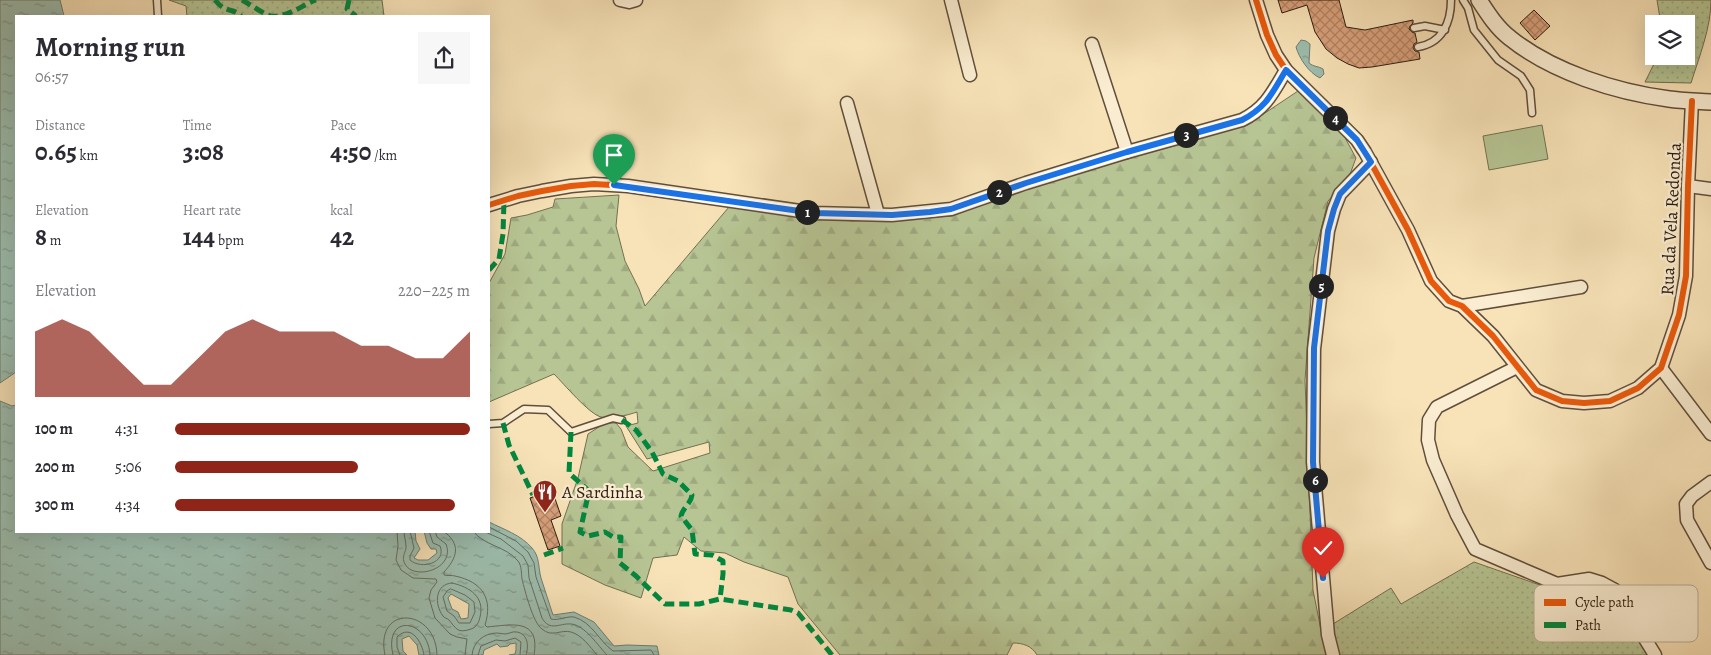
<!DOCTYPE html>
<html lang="en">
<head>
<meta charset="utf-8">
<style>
	:root { --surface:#fff; --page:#f7f7f7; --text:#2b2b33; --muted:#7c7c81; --accent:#8f2418 }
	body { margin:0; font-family:Alegreya,serif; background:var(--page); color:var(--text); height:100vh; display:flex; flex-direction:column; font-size:19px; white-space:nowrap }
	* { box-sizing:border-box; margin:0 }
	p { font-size:16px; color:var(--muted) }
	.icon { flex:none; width:28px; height:28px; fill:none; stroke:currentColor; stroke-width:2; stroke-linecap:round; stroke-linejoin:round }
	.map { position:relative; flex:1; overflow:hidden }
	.panel { position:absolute; left:15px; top:15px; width:475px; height:518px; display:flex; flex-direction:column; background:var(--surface); border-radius:0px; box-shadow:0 5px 20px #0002 }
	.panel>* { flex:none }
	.fabs { position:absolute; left:1645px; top:15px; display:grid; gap:10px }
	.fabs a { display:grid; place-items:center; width:50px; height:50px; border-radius:0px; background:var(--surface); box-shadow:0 5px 20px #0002; font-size:25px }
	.pin { position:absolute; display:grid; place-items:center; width:42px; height:42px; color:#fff; margin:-51px -21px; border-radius:50% 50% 50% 0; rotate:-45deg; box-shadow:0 0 5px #0007 }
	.pin .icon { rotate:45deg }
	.km { position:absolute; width:25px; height:25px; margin:-12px; border-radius:50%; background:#222; color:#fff; font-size:14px; line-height:25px; text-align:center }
	.round { display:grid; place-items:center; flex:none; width:52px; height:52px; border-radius:0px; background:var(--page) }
	.head { display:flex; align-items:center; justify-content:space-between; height:85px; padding:0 20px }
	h1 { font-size:28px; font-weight:600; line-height:38px }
	.metrics { display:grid; grid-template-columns:repeat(3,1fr); gap:8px; height:85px; padding:5px 20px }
	.metrics div { display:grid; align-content:center }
	.metrics b { font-size:25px; font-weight:600 }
	.metrics small { font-size:14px; font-weight:400 }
	.metrics p { font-size:14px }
	.chart { height:140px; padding:10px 20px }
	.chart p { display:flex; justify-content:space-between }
	.chart svg { width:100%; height:90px; margin-top:5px; fill:var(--accent); opacity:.7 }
	ul { padding:0 20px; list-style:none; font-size:16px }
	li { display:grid; grid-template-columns:80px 60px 1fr; align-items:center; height:38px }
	li i { height:12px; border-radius:6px; background:var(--accent) }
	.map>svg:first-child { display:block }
</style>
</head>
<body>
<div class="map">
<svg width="1711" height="655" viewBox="0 0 1711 655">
	<defs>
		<pattern id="grass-dots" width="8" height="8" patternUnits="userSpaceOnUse" patternTransform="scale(1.25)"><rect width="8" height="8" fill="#b7c594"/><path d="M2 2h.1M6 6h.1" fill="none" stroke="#9ea97f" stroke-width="1.8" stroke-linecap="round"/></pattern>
		<pattern id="forest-firs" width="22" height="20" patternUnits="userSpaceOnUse" patternTransform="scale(1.25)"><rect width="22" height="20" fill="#b7c594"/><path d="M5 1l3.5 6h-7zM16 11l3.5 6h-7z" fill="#9ea97f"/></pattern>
		<pattern id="water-ripples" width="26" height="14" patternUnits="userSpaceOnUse" patternTransform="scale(1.25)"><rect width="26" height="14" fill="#9dbeaf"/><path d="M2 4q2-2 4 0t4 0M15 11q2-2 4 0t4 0" fill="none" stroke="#809a8d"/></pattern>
		<pattern id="building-cross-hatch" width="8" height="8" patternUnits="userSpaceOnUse" patternTransform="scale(1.25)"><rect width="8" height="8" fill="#d8a07b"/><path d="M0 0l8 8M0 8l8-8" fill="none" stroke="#b08263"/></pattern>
	</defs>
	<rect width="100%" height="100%" fill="#f8e3b8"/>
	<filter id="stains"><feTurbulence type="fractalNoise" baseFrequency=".004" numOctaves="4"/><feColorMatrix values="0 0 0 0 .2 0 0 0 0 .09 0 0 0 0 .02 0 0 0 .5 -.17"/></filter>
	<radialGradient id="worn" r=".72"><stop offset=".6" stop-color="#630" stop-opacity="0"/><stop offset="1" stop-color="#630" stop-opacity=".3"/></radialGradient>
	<!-- grass -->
	<g fill="url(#grass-dots)" stroke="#727052">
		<polygon points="169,0 382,0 384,16 187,16 186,6"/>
		<path d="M1657 0H1711C1711 28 1699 57 1691 83L1645 82 1658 56H1686V24H1661Z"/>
		<polygon points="1474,562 1557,591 1601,589 1611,594 1649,655 1338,655 1333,624 1391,588 1401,604"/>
	</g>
	<!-- forest -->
	<path fill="url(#forest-firs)" stroke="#727052" d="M1298 91 1343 134 1356 158 1349 177 1328 201 1314 258 1305 380 1313 590 1326 655H1037C1032 646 1023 643 1013 643L1007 655H840L798 604 788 577 744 562 725 553 701 551 684 537 677 555 653 558 641 598 605 585 562 564V524L578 478 588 434 605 423H616L621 429 628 447 653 471 710 453 709 442 647 459 626 426 638 423 637 412C628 415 610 420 601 417 589 414 564 384 554 374L489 402V283L505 254 511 218 527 215 553 207 555 199 619 195 616 226 625 261 639 289 645 306 729 207 852 221 953 216 1028 187 1247 125Z"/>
	<!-- garden -->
	<polygon fill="#b7c594" stroke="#727052" points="1542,125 1548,159 1489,170 1483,136"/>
	<!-- water -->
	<g fill="url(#water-ripples)" stroke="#707d70" fill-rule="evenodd">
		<polygon points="0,0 60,0 64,16 16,16 16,372 0,383"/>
		<path d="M1301 40 1306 41 1310 44 1309 63C1314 67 1318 66 1323 69L1324 74 1320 78C1309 73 1299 58 1296 47Z"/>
		<path d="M0 401 12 406 16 405V531H415L416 541 420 549 414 558 418 560H428L437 553 436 549H431L427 543 424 531H489V522C503 529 521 535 532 548 540 557 538 567 541 578 545 590 549 603 553 615L574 612 594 622 614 646 627 645 657 646 659 655H509L515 654 516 650V643L510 644 508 646 500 647 497 644 484 650 483 655H419L417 645 409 636 402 639 403 651 407 655H0ZM451 594 469 604 468 618 461 619 458 612 452 609 448 598Z"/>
	</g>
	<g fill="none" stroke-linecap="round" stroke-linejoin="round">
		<!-- shore -->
		<g stroke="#656d60" stroke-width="1">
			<path d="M489 527 516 541 528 552 534 563 536 577 551 619C558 621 566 616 574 617 592 622 599 641 613 651L651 650 654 655"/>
			<polyline points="397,531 398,546 396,560 401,570 413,578 436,579 437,582 431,590 429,598 435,618 450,634 457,637 467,639 465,655"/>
			<path d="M404 531C404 536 406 542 406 547 406 552 402 555 404 562 411 582 456 570 446 544L437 537 435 531"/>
			<path d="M410 531 414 548 410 556V560C421 570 447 563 440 546L433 543 429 531"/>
			<path d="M443 531C462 544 457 558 444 572V575C448 576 452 575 455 576 483 582 493 599 485 625L487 627C510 625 541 617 534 655"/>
			<path d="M473 531C484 546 506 546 518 561 522 566 521 573 522 579 525 591 533 623 542 629 552 638 561 629 571 632 582 635 590 647 597 655"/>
			<path d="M483 531 501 539 523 556 528 565 529 578 542 618C550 632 559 623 571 624 585 625 598 646 607 655"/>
			<path d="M452 583C470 587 485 597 480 617 479 622 477 627 471 629 457 634 456 628 449 620 447 618 444 618 443 616 434 604 435 584 452 583Z"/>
			<polygon points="451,589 465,595 474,602 475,612 470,623 459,623 454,616 447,611 443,597 447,591"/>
			<path d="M385 655C374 604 436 607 437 655"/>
			<path d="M393 655C383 613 428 618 430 655"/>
			<path d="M400 655 397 647V637C411 623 422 642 424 655"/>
			<path d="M472 655C473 642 484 633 497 633 500 633 502 634 505 634 509 634 512 631 517 632 528 634 529 646 526 655"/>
			<polyline points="478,655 481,646 496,640 505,641 515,638 521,642 520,655"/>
		</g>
	</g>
	<!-- building -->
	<g fill="url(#building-cross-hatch)" stroke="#2d1c11">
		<polygon points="1278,0 1339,0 1346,27 1365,30 1413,20 1413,23 1410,26 1409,29 1412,32 1415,33 1417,42 1414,44 1413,48 1415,51 1419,52 1420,59 1372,67 1359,68 1348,64 1337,58 1326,49 1315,32 1307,5 1282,13"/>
		<polygon points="1534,10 1550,26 1535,40 1520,23"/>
		<polygon points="552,490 561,516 551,520 560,546 548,550 530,498"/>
	</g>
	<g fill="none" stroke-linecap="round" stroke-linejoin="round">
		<defs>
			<g id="service">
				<polyline points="157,0 158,16"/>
				<polyline points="1463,0 1468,8 1474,30 1498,60 1521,76 1530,90 1532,113"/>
				<polyline points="1414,28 1425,26 1445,30"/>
				<path d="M1418 47C1442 43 1451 23 1451 0"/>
				<polyline points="489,424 503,423 524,409 548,410 571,432 613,418 622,420"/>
			</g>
			<g id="minor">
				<polyline points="620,0 629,2 636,0"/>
				<polyline points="951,0 970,75"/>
				<polyline points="1256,0 1267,35 1276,55 1286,70 1357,140 1365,152 1408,230 1431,281 1449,301 1462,306 1493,336 1536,390 1562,401 1584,403 1610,401 1638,388 1661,368 1679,315 1686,276 1688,186 1692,101"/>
				<path d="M1092 44 1127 152 1242 120C1266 108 1273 92 1286 70"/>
				<polyline points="847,103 878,214"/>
				<polyline points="1688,186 1711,189"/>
				<polyline points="489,205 518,196 542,191 571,186 594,184 628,186 814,213 892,215 951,209 1026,183 1127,152"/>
				<polyline points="1462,306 1581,287"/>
				<polyline points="1517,367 1437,407 1429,420 1428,440 1433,460 1457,515 1475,549 1557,584 1589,579 1602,583 1615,590 1655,655"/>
				<polyline points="1661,368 1711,434"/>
				<polyline points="1711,482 1692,496 1686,504 1687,520 1711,563"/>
				<polyline points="1333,655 1328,635 1313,462 1314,349 1328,231 1334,209 1340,194 1371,162"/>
			</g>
			<path id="tertiary" d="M1479 0C1488 14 1497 28 1510 38 1552 72 1616 92 1669 99 1683 101 1697 101 1711 102"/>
		</defs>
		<!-- service casing -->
		<use href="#service" stroke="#604e3b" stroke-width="9"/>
		<!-- minor casing -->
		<use href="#minor" stroke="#604e3b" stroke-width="15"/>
		<!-- tertiary casing -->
		<use href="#tertiary" stroke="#604e3b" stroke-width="18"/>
		<!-- service -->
		<use href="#service" stroke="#faedd1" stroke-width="6"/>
		<!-- minor -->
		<use href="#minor" stroke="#faedd1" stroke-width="12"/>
		<!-- tertiary -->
		<use href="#tertiary" stroke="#faedd1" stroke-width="15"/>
		<!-- quiet -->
		<g stroke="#00873e" stroke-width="5" stroke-dasharray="10 5" stroke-linecap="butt">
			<path d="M215 0C226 14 232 7 241 16"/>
			<path d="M242 0C248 3 265 15 271 16 287 18 302 5 316 0"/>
			<polyline points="349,0 347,9 356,16"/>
			<polyline points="489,270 499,259 503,234 504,200"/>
			<path d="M622 420 636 430 652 452 663 474 678 481 692 495C691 504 683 507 681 516L692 530 695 554 712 555 723 561V574L720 599"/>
			<polyline points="503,423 509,445 533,495"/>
			<polyline points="571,432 569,473 589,491 580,532 588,536 605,532 613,537 621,537 620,563 636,576 665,604 699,604 720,599 791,610 798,613 832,655"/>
			<polyline points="544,555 563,548"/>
		</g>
		<defs>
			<g id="cycleway">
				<polyline points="1256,0 1267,35 1276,55 1286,70 1357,140 1365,152 1408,230 1431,281 1449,301 1462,306 1493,336 1536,390 1562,401 1584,403 1610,401 1638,388 1661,368 1679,315 1686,276 1688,186 1692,101"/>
				<polyline points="489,205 518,196 542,191 571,186 594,184 628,186 814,213 892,215 951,209 1026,183 1127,152"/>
			</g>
		</defs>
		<!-- cycleway casing -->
		<use href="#cycleway" stroke="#faedd1" stroke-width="9"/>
		<!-- cycleway -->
		<use href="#cycleway" stroke="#e8590c" stroke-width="6"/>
	</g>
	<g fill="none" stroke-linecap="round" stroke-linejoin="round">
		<defs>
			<path id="route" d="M614 185 814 213 892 215 930 212 951 209 1026 183 1127 152 1242 120C1267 107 1272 93 1286 70L1357 140 1371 162 1340 194 1334 209 1328 231 1314 348 1313 462 1323 578"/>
		</defs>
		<!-- route casing -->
		<use href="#route" stroke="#fff" stroke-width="10"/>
		<!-- route -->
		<use href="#route" stroke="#1a73e8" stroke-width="6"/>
	</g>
	<!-- icons -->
	<defs>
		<symbol id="restaurant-pin" viewBox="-11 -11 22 30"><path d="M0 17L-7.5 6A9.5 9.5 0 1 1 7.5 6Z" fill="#8f2418" stroke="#faedd1"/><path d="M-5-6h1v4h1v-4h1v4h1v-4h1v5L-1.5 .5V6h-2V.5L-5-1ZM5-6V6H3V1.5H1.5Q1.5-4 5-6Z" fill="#fff"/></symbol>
	</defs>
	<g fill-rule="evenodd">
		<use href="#restaurant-pin" x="531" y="478" width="28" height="38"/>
	</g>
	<g text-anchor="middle" stroke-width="4.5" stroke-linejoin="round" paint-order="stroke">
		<!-- street labels -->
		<g font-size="18" fill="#2d1c11" stroke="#faedd1">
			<text transform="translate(1671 219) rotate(-87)" y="6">Rua da Vela Redonda</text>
		</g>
		<!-- poi labels -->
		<g font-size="18" fill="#2d1c11" stroke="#faedd1" text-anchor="start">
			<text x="562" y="498">A Sardinha</text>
		</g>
	</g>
	<!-- legend -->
	<rect x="1534" y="585" width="164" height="57" rx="8" fill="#faedd1" stroke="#bcae97" stroke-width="1"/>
	<rect x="1544" y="599" width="22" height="7" fill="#e8590c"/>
	<rect x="1544" y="622" width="22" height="6" fill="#00873e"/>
	<g font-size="14" fill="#2d1c11">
		<text x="1575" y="607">Cycle path</text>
		<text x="1575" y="630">Path</text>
	</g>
	<rect width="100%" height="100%" filter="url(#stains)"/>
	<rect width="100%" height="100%" fill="url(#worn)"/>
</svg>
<div class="fabs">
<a><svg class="icon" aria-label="layers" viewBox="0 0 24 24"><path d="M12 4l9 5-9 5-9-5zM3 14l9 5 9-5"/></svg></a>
</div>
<div class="pin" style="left:614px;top:185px;background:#1e9e55"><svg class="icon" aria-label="arrive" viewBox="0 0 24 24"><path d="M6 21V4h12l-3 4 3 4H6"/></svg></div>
<div class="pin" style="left:1323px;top:578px;background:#d93025"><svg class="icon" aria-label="check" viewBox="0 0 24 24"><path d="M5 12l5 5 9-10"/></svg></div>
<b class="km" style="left:807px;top:212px">1</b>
<b class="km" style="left:999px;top:192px">2</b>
<b class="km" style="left:1186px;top:135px">3</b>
<b class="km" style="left:1335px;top:118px">4</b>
<b class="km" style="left:1321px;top:286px">5</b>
<b class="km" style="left:1315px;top:480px">6</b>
<section class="panel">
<div class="head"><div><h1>Morning run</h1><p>06:57</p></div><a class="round"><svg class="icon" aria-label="share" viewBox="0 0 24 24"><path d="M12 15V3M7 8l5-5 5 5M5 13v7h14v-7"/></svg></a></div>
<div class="metrics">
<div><p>Distance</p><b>0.65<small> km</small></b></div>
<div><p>Time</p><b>3:08</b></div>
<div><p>Pace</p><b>4:50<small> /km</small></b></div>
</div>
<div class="metrics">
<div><p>Elevation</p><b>8<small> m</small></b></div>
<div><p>Heart rate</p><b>144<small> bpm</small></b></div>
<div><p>kcal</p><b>42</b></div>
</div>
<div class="chart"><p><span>Elevation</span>220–225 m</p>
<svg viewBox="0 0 160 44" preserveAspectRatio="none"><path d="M0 44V12L10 6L20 12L30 25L40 38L50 38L60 25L70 12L80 6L90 12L100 12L110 12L120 19L130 19L140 25L150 25L160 12V44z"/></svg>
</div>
<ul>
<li><b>100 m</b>4:31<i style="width:100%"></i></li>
<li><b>200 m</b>5:06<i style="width:62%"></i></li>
<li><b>300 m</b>4:34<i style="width:95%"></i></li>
</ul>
</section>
</div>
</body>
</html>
